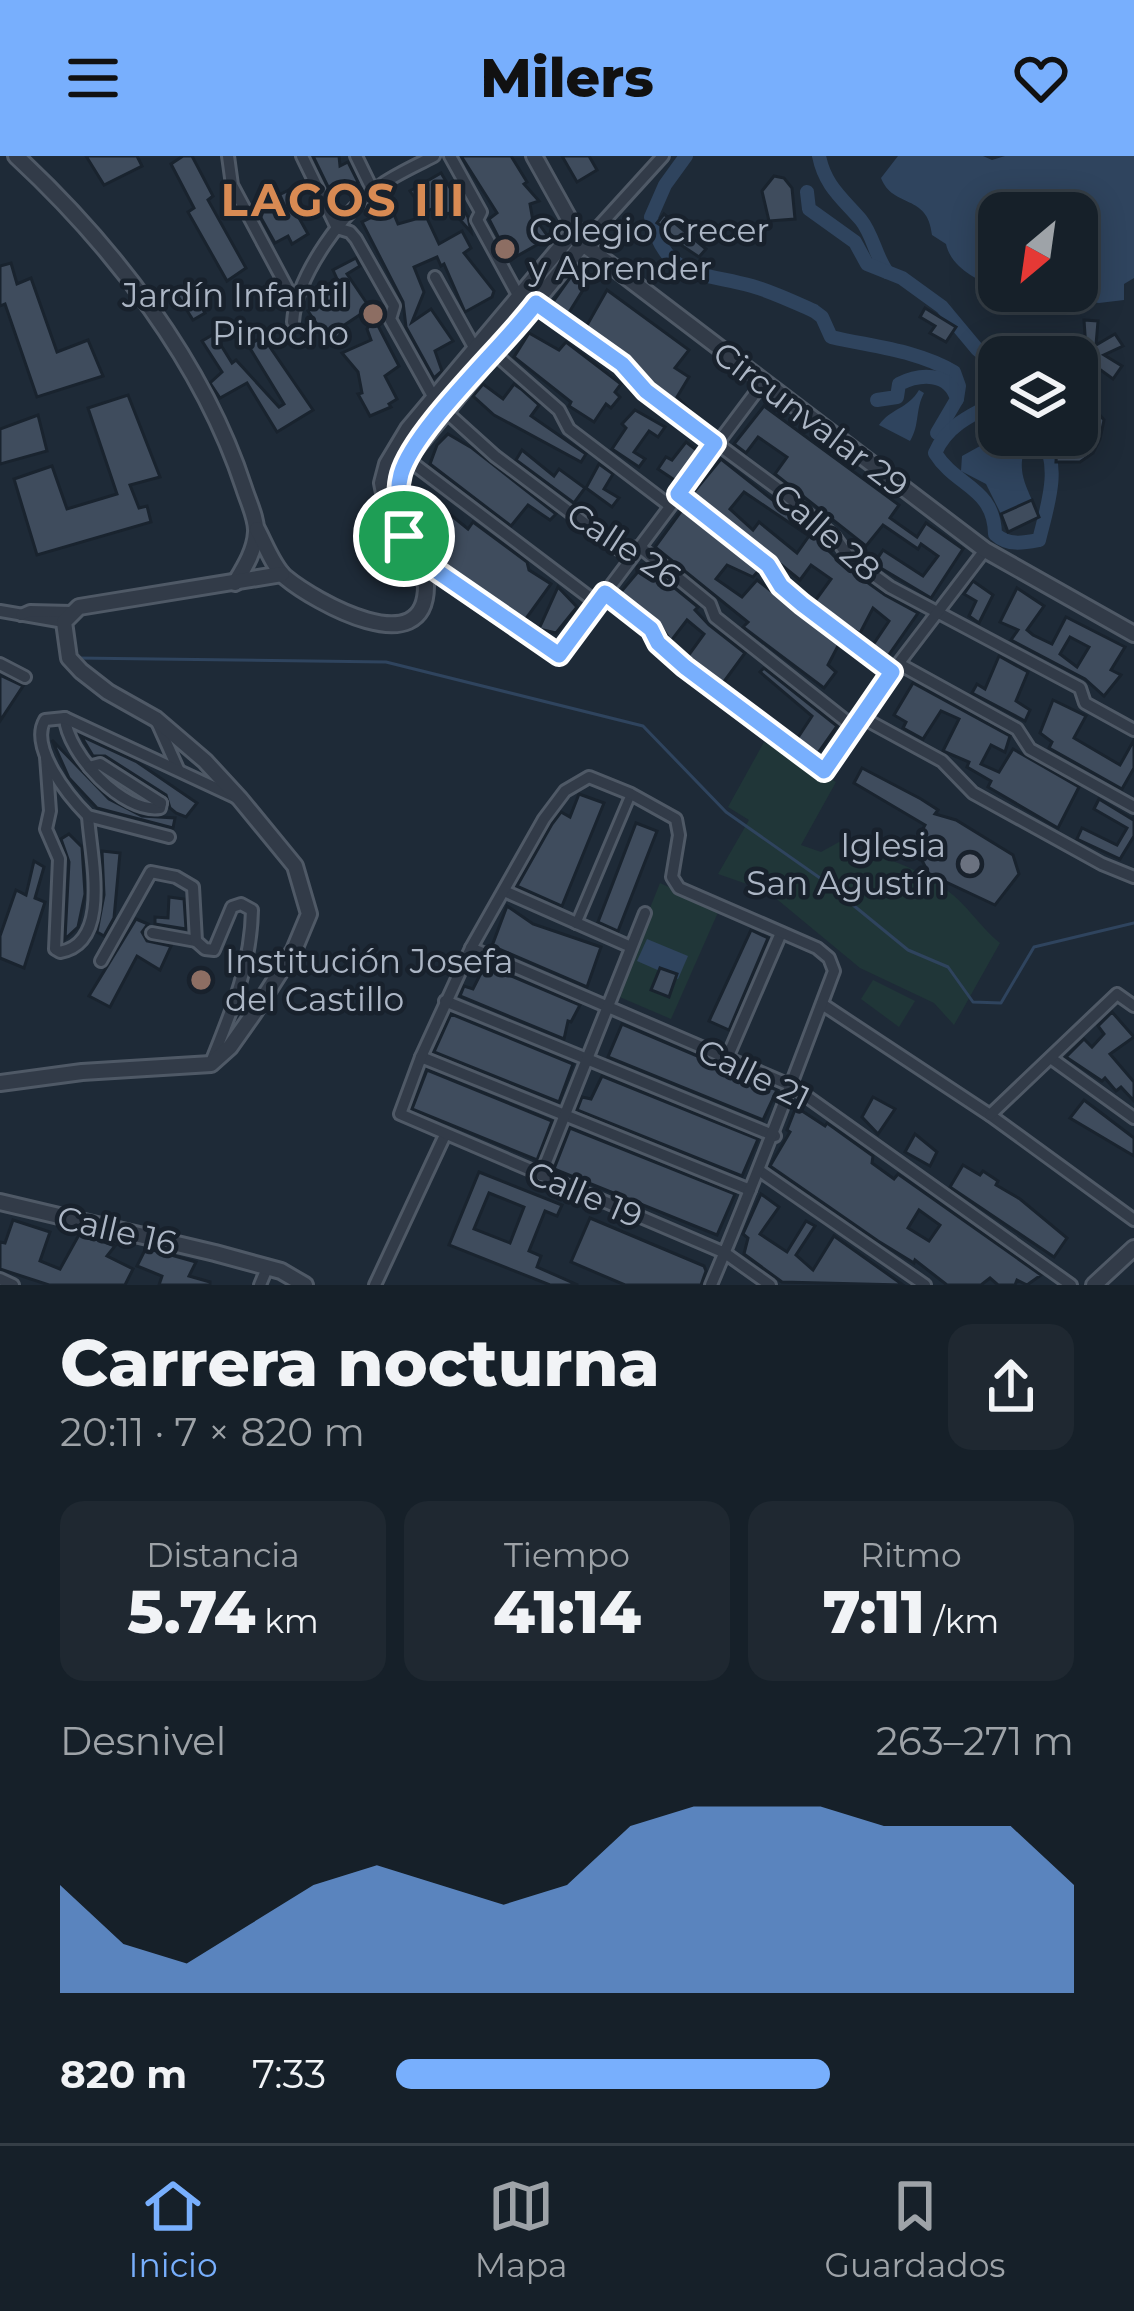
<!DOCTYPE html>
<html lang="es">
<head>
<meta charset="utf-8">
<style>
	:root { --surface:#162029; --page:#1f2831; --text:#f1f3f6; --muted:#9ea3a8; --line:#353e46; --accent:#78affd }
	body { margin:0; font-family:Montserrat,sans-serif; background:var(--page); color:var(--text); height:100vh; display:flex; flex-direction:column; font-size:45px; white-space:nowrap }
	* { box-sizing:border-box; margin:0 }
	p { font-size:39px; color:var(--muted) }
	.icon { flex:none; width:66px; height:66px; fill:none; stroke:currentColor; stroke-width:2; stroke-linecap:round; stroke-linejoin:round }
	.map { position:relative; height:1129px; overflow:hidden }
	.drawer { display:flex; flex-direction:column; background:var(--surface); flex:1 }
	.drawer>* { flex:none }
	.needle { width:78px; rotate:209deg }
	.controls { position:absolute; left:978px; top:36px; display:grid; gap:24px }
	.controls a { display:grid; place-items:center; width:120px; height:120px; border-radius:24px; background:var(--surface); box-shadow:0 6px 30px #0003,0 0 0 3px var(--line); font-size:60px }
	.pin { position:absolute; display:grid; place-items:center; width:102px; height:102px; color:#fff; margin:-51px; border:6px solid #fff; border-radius:50%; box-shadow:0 3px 12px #0007 }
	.round { display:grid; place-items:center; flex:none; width:126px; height:126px; border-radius:24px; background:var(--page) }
	.overview { display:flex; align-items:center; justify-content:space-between; height:204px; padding:0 60px }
	h1 { font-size:66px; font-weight:800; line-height:90px }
	.figures { display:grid; grid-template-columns:repeat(3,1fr); gap:18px; height:204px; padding:12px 60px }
	.figures div { display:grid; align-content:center; border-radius:24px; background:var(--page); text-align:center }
	.figures b { font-size:60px; font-weight:800 }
	.figures small { font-size:33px; font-weight:400 }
	.figures p { font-size:33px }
	.chart { height:336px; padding:24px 60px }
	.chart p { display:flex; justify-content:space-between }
	.chart svg { width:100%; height:216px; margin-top:12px; fill:var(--accent); opacity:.7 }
	ul { padding:0 60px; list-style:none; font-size:39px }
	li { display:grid; grid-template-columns:192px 144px 1fr; align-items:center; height:90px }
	li i { height:30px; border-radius:15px; background:var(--accent) }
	header { display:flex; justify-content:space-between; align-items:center; height:156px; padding:0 60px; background:var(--accent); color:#111; font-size:54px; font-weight:800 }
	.tabs { display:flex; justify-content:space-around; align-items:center; height:168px; border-top:3px solid var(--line); background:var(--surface); font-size:33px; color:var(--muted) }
	.tabs a { display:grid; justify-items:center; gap:6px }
	.tabs .on { color:var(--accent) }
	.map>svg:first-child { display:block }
</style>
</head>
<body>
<header><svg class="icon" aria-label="menu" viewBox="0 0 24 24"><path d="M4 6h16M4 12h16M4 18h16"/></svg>Milers<svg class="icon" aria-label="heart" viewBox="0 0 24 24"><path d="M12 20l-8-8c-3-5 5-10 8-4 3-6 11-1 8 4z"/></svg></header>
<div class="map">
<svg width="1134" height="1129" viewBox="0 0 1134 1129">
	<rect width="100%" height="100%" fill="#1e2a37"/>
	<!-- green -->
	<g fill="#203638">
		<path d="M764 586 836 626 801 689 821 696 839 686C879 700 920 711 953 739 970 753 982 773 1000 787L954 869 934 847 860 812 767 735 718 718 749 664 728 651Z"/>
		<polygon points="660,727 719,754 671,863 615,839"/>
		<polygon points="873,824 915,845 899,871 861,843"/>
	</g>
	<!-- water -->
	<g fill="#2f445e">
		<path d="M898 0H983L992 4 1005 0H1134V122L1124 128V144L1099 147 1007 135H1077V57H999V132C977 125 951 111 946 88L932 79C928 37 893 53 881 22Z"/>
		<path d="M919 234 924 237C915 254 920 269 910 285L879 269C891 252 908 253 919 234Z"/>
		<path d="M1000 279H1021L1028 286C1017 308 1022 322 1032 344L1001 358 986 328 961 315 962 300Z"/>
		<polygon points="647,783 688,800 678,823 637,805"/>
	</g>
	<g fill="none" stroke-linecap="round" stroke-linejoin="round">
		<!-- stream -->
		<polyline stroke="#2f445e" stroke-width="3" points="76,502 386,506 643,570 726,656 820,722 908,794 948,811 973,846 1001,847 1034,791 1134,767"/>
		<!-- canal -->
		<g stroke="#2f445e" stroke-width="14">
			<path d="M686 0 665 29 651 61C665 124 703 116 752 130 773 136 794 146 814 155L822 161 831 181C874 191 916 194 954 216L959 230 957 243"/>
			<path d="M819 0C825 30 842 42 861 64 873 79 875 99 887 116"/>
			<polyline points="807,36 809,53 855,86 867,108 902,122 942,151 977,193 999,211"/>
			<path d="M877 244 897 241 899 228C919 218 949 215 957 243L937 277"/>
			<path d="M999 245C973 258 947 269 935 297 956 331 994 331 995 378 1008 390 1023 387 1039 384 1047 351 1062 310 1041 279"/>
		</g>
	</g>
	<!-- building -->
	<g fill="#3f4c5d" stroke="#19232e" stroke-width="3" fill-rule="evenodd">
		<polygon points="86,0 137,0 142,10 104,29"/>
		<polygon points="183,0 192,0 213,40 208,44 246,112 227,125 188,56 194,52 171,8"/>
		<polygon points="313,0 339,0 340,10 348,6 358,26 333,41"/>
		<polygon points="461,0 511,0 527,26 524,28 539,45 530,48 534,71 539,68 549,82 510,104 489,63 497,57"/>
		<polygon points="562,0 589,0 597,14 577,26"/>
		<polygon points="441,17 468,61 471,76 453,56 447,58 441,49 425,56 410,35"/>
		<polygon points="774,20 784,22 792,32 795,63 769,65 762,35"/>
		<polygon points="289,34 294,43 290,46 308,78 292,88 288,80 275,87 255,51"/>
		<polygon points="390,49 398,68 426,60 439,88 462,75 471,92 464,97 494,135 492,141 465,156 444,108 441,110 437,101 414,111 424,136 412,166 431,153 453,185 435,195 442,215 434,222 406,171 403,146 362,66 374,60 372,56"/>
		<polygon points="664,58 706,93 699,101 663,77 666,73 657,67"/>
		<polygon points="356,102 360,110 347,118 370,152 343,170 345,173 331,189 308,155 318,148 312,138 337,123 333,114"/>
		<polygon points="11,107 17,128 31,122 57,196 88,184 103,220 37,241 5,148 0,150 0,110"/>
		<polygon points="575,115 586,129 568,158 553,146"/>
		<polygon points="188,130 205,157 193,164 176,137"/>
		<polygon points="607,134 689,194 675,212 689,221 677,241 696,260 653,228 628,200 586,171"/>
		<polygon points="925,152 956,171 946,186 930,177 935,170 920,161"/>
		<polygon points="374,162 399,210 385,220 397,243 389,248 391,251 370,260 358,238 362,237 358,216 342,197 371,184 367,173"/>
		<polygon points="1084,164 1098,165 1096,189 1115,178 1123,190 1104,199 1122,210 1113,223 1098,212 1096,233 1079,231 1081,219 1095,221 1087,216 1087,207 1073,185 1086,193"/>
		<polygon points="529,177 559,194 566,186 621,228 615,236 620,241 611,252 606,248 594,266 569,250 571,246 514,201"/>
		<polygon points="214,178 232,207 236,204 279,251 284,248 248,189 263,181 313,254 277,276 247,227 220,242 210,227 222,216 202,185"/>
		<polygon points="483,228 503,243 514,228 521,233 539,249 531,260 586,298 581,306 494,259 473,240"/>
		<polygon points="1077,232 1104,264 1100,283 1093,297 1080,306 1056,306 1057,289 1072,291 1086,277 1089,268 1077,248"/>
		<polygon points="128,239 160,321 130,329 139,352 147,350 151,366 37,399 14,323 52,310 67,353 117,338 88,252"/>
		<polygon points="764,250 899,349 890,362 917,381 926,367 963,393 931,442 874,408 883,394 923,420 938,400 921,388 918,393 883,369 866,390 775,318 787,301 758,281 746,297 734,288"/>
		<polygon points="635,254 665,271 658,281 649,275 634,296 645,303 639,311 612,293 626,272 622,268"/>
		<polygon points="38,259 47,295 0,308 0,273"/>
		<polygon points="448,278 472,292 556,358 550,364 528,349 511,370 430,308 437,289"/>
		<polygon points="686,286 699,296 676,325 658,313 666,301 672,304"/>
		<polygon points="522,294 554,320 559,313 585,332 574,347 516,304"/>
		<path d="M721 303 827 387 826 392 843 409 885 439 918 457 888 500 873 489 889 465 873 452 860 477 850 472 815 445 831 423 811 409 800 424 693 337ZM744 336 809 380 797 397 759 366 753 374 730 353Z"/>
		<polygon points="599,308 613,318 604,333 619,342 612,351 586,332"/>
		<polygon points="1032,344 1039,361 1008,376 1001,358"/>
		<polygon points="441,351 468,373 473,366 527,406 529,414 551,428 525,464 421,392 416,382 431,362 439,369"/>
		<polygon points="682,354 759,414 753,421 727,409 716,423 742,441 757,424 839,488 828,509 836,516 824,532 743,471 748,466 655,391"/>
		<polygon points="642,411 657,423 660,420 698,451 695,454 709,469 745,497 723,527 688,500 704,478 687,464 671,485 658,466 620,437"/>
		<polygon points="973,425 993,439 979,467 969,460 976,445 964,438"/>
		<polygon points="558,431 577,451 556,477 539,473"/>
		<path d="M1017 432 1044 450 1027 474 1033 479 1052 488 1066 461 1125 491 1111 514 1121 519 1104 540 1085 523 1011 484 1018 474 1000 466ZM1070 481 1089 491 1077 511 1060 498Z"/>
		<polygon points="999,500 1028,516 1016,545 1030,554 1025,565 972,537 977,528 985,533"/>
		<polygon points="764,512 837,570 818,597 797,583 812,560 760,516"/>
		<polygon points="0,519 23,530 0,565"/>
		<polygon points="913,527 1010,580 1005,596 991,589 981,608 999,616 1013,593 1079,631 1058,672 988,631 991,625 967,611 969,606 943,595 959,563 941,555 923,583 903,572 906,566 894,559"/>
		<polygon points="1053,544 1086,560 1074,582 1120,609 1134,584 1134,612 1122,633 1049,592 1052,586 1040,577"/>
		<polygon points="81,580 137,606 197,647 186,661 176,657 170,652 166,639 105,600 93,600"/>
		<polygon points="52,584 109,643 142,660 175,662 173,672 97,652 69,622"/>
		<polygon points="862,612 921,643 938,654 935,658 956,664 1013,699 1019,718 995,749 929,718 914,689 925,669 854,627"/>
		<polygon points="579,638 604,647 562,750 517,730 552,668 561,656 570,661"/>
		<polygon points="1099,643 1132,663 1134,661 1134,680 1120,703 1077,683 1082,672 1117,689 1127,672 1094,653"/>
		<polygon points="636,667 657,675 618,775 598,766"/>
		<polygon points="69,678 82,691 85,738 78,771 65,783 69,706 61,683"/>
		<polygon points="102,695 120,697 114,762 104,780 97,776 104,739"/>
		<polygon points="34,705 44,711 35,742 45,746 24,812 0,802 0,780 16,734 26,739"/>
		<polygon points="169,741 184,743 186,773 155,768 155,761 168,762"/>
		<polygon points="507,750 533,768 601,791 587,831 492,790"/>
		<polygon points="136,763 148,768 142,776 147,785 171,790 160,814 137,800 110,851 89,840"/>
		<polygon points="751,774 768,782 729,874 709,865"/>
		<polygon points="485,809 580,849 571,866 568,865 564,883 460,840 464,830 473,833"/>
		<polygon points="660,812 677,818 669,841 651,834"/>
		<polygon points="1112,856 1134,881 1110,898 1134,926 1134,945 1121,931 1116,935 1105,922 1102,925 1066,901 1084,883 1092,891 1104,878 1098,870"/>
		<polygon points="451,858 573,908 559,946 434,896"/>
		<polygon points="622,868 777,934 763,964 608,901"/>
		<polygon points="427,914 552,965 537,1004 412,953"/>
		<polygon points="602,920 758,983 742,1020 577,954 582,941 591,943"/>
		<polygon points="873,941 895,953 878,978 862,961"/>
		<polygon points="1084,944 1134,982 1134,1000 1070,962"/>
		<path d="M796 951 825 970 827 967 873 1000 872 1007 894 1023 898 1018 1041 1119 1027 1129 1017 1124 1015 1129H998L990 1122 981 1129H947L915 1104 914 1107 878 1085 770 1010 790 976 787 974ZM919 1054 940 1069 929 1085 908 1072Z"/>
		<polygon points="570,972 735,1038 717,1079 554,1013"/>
		<polygon points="915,978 937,996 930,1010 905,996"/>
		<polygon points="963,1009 980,1019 983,1015 998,1025 996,1029 1020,1043 1067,1082 1054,1101 950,1031"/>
		<path d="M479 1016 562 1049 557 1060 545 1055 529 1095 541 1100 537 1111 578 1129H550L449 1089ZM489 1037 524 1051 510 1087 474 1073Z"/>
		<polygon points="761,1038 779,1051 760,1078 787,1096 806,1065 815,1070 796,1099 813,1114 834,1080 903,1129 782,1126 744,1098 748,1082 743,1078"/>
		<polygon points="590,1062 704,1110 706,1115 701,1129 625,1129 571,1106"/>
		<polygon points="13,1064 50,1076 40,1105 60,1113 80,1077 115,1090 107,1100 133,1113 125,1129 49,1129 0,1113 0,1086 5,1087"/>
		<polygon points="146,1092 196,1106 189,1120 210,1126 210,1129 159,1129 162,1120 137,1110"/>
	</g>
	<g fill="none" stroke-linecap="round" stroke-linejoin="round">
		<defs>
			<polyline id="pedestrian" points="576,768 631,638"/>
			<g id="minor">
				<polyline points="228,0 232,29 294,145"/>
				<polyline points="302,0 337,72 350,76 356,83 394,150 390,163 434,242"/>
				<polyline points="356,0 373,35"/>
				<polyline points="450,0 481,56 477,64 519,141"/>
				<polyline points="583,88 663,0"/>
				<polyline points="435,121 475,193"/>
				<polyline points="536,147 622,208 646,235 785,338 834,380 849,401 890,431 1080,532 1085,547 1134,574"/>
				<path d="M293 166C296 120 345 51 384 27 399 17 417 9 434 0"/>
				<polyline points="494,197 559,254 569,273 669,349"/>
				<polyline points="444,254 495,300 620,394 640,391 710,448 715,461 855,572"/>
				<polyline points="407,303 597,447"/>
				<polyline points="678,338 768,409 781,430 802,448 892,516"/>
				<polyline points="415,400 559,499 762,228"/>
				<polyline points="605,437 651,473 658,487 685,511 824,615 892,516 985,394"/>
				<polyline points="0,455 64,466"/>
				<polyline points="21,459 30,455 71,456"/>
				<polyline points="0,508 25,521"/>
				<polyline points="899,508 1017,573 1030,593 1134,651"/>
				<path d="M65 562C67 597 123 658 160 652L161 647"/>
				<polyline points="863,562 942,605 973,637 1102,708 1134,721"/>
				<polyline points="157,566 178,613"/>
				<path d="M46 601 50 655 46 673 59 703 55 793 60 796C113 787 90 697 88 660"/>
				<polyline points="89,611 100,608 161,647"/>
				<path d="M169 681 88 660C68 640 29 591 45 564L65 562 235 641"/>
				<polyline points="504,735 631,791"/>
				<polyline points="152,777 196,785"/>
				<polyline points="471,792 792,930 1071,1129"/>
				<path d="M101 805 151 716 176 721 193 731 196 785 205 793 214 794 232 751 241 748 252 754C251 809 232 854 212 904"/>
				<polyline points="445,845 775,980"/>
				<polyline points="822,848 990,959 1134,1064"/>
				<polyline points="421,901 750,1034"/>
				<polyline points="727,902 781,777"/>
				<polyline points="1052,903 1134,962"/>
				<polyline points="990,959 1117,838 1134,850"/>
				<polyline points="760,1015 925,1129"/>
				<polyline points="541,1019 645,757"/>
				<polyline points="0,1123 13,1129"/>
				<polyline points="260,1129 267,1112"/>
				<polyline points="375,1129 445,979"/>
				<path d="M711 1129C755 1025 794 921 834 815L829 802 817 792 679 732 672 721 679 679 676 663 631 638 589 621 565 635 544 663 471 792 421 901 400 958 725 1097 770 1129"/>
			</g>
			<g id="tertiary">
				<path d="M16 0C112 89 203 206 244 332 248 345 257 363 256 376 255 395 244 412 235 427"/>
				<polyline points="534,0 583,88 985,394 1134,478"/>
				<path d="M257 373C265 388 273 410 285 421 315 446 427 509 426 429L385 342 382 327 387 308 408 273 574 75"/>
				<polyline points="404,373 400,328 407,303 583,88"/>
				<polyline points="0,927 82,916 211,908 230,891 254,857 294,794 309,758 295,710 240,643 205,605 156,563 108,536 81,515 69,502 64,466 79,451 282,418"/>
				<polyline points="0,1046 215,1097 281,1115 305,1129"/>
				<polyline points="1094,1129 1134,1092"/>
			</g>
		</defs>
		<!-- pedestrian casing -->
		<use href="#pedestrian" stroke="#4f5966" stroke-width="14"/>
		<!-- minor casing -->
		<use href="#minor" stroke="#4f5966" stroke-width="16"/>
		<!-- tertiary casing -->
		<use href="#tertiary" stroke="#4f5966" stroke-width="20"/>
		<!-- pedestrian -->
		<use href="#pedestrian" stroke="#323b48" stroke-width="8"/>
		<!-- minor -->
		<use href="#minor" stroke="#323b48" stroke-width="10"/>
		<!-- tertiary -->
		<use href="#tertiary" stroke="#323b48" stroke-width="14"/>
	</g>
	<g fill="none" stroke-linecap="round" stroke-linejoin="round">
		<defs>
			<path id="route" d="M536 147 622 208 646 235 715 287 678 338 768 409 781 430 802 448 892 516 824 615 685 511 658 487 651 473 605 437 559 499 415 400C403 378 394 343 401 318 414 272 504 190 536 147Z"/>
		</defs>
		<!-- route casing -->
		<use href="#route" stroke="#fff" stroke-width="24"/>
		<!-- route -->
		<use href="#route" stroke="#78affd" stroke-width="15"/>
	</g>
	<!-- markers -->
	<g fill="#8d6e63" stroke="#18212c" stroke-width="4.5">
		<circle cx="505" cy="93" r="12"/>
		<circle cx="373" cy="158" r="12"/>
		<circle cx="201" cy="824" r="12"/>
	</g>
	<circle fill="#6b7280" stroke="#18212c" stroke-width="4.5" cx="970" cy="708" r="12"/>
	<g text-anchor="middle" stroke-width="9" stroke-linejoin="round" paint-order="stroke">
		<!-- poi labels -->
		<g font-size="33" fill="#acb6c5" stroke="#18212c" text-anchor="start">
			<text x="529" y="86">Colegio Crecer<tspan x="529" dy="38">y Aprender</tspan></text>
			<text x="349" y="151" text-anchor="end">Jardín Infantil<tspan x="349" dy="38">Pinocho</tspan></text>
			<text x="946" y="701" text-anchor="end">Iglesia<tspan x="946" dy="38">San Agustín</tspan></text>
			<text x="225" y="817">Institución Josefa<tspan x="225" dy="38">del Castillo</tspan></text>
		</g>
		<!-- street labels -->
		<g font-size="33" fill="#acb6c5" stroke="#18212c">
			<text transform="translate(811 263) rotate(37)" y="12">Circunvalar 29</text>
			<text transform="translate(827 376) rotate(41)" y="12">Calle 28</text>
			<text transform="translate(624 389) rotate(33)" y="12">Calle 26</text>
			<text transform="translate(754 918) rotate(26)" y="12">Calle 21</text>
			<text transform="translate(585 1038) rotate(23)" y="12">Calle 19</text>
			<text transform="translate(117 1074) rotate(13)" y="12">Calle 16</text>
		</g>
		<!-- district labels -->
		<g font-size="45" font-weight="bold" letter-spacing="3" fill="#d88a53" stroke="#18212c">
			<text x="344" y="60">LAGOS III</text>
		</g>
	</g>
</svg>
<div class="controls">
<a><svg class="needle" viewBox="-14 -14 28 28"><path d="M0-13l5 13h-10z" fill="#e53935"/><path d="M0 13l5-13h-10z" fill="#9ea3a8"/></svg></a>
<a><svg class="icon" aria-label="layers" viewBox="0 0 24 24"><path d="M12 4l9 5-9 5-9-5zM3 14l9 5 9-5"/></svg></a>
</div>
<div class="pin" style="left:404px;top:380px;background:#1e9e55"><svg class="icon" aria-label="arrive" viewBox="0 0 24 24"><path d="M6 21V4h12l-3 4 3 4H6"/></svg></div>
</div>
<section class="drawer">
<div class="overview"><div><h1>Carrera nocturna</h1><p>20:11 · 7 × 820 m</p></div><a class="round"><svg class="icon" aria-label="share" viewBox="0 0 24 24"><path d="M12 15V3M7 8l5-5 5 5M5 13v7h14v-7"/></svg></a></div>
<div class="figures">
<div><p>Distancia</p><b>5.74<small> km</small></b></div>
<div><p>Tiempo</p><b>41:14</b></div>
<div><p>Ritmo</p><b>7:11<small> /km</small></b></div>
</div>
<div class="chart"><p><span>Desnivel</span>263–271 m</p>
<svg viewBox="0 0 160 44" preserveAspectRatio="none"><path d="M0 44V22L10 34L20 38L30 30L40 22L50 18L60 22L70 26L80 22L90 10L100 6L110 6L120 6L130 10L140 10L150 10L160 22V44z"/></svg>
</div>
<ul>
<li><b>820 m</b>7:33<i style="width:64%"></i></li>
</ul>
</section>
<nav class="tabs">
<a class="on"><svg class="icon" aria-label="home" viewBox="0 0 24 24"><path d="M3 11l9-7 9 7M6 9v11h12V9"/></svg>Inicio</a>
<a><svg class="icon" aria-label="map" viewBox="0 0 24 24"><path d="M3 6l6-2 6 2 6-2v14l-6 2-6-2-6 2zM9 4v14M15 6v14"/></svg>Mapa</a>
<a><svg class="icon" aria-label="saved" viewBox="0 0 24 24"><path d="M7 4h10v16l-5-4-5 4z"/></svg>Guardados</a>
</nav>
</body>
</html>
